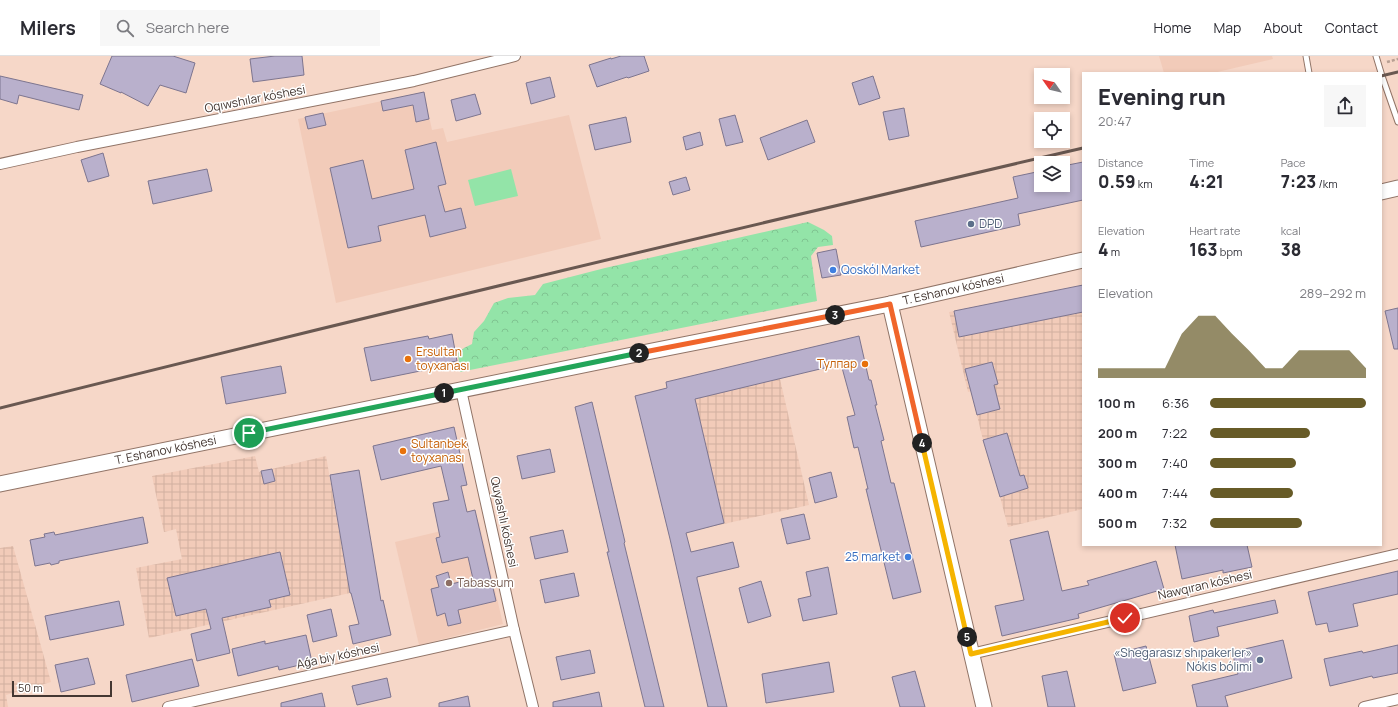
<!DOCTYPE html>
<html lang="en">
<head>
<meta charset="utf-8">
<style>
	:root { --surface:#fff; --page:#f7f7f7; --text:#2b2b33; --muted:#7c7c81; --line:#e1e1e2; --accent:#675b27 }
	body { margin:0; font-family:Manrope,sans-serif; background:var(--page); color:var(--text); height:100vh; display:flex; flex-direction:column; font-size:15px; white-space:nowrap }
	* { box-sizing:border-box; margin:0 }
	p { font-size:13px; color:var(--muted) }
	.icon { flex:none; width:22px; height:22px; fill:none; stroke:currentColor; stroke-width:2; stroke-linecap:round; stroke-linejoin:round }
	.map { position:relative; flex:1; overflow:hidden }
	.panel { position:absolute; left:1082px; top:16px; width:300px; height:474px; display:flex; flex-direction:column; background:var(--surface); border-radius:0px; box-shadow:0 2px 6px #0003 }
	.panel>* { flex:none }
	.needle { width:26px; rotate:304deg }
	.tools { position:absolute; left:1034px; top:12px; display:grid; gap:8px }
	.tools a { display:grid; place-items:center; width:36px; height:36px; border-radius:0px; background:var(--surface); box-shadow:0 2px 6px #0003; font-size:20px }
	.scale { position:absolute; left:12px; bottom:10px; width:100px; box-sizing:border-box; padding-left:4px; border:2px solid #443732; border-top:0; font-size:11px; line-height:14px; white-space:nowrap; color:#443732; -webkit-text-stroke:3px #fff; paint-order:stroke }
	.pin { position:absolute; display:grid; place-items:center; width:34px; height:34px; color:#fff; margin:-17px; border:2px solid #fff; border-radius:50%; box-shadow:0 1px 4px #0007 }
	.km { position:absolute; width:20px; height:20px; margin:-10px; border-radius:50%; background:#222; color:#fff; font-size:11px; line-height:20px; text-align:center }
	.round { display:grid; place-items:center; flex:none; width:42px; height:42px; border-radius:0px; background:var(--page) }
	.headline { display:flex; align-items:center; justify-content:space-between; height:68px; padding:0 16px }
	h1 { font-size:22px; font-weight:800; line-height:30px }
	.metrics { display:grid; grid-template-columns:repeat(3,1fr); gap:6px; height:68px; padding:4px 16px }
	.metrics div { display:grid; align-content:center }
	.metrics b { font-size:17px; font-weight:800 }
	.metrics small { font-size:11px; font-weight:400 }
	.metrics p { font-size:11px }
	.chart { height:112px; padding:8px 16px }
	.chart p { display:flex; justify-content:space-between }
	.chart svg { width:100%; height:72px; margin-top:4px; fill:var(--accent); opacity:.7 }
	ul { padding:0 16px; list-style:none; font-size:13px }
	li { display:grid; grid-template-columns:64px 48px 1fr; align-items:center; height:30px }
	li i { height:10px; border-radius:5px; background:var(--accent) }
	header { display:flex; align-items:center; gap:24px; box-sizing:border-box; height:56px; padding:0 20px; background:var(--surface); border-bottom:1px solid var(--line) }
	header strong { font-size:19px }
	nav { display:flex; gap:22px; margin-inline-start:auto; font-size:14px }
	.search { width:280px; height:36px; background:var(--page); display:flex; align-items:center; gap:10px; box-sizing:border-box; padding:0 14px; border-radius:0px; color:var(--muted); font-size:15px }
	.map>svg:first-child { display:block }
</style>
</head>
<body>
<header>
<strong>Milers</strong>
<div class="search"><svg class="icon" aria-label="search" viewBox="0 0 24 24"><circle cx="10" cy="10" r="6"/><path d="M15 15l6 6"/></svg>Search here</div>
<nav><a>Home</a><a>Map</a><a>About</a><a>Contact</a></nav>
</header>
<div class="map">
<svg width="1398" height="651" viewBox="0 0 1398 651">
	<defs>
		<pattern id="industrial-grid" width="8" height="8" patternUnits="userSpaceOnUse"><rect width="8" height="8" fill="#f2cbb9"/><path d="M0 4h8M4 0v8" fill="none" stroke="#d1afa0"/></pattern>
		<pattern id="forest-crowns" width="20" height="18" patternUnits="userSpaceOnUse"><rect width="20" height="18" fill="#93e4a8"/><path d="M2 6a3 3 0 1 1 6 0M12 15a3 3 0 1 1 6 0" fill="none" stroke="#80c491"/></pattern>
	</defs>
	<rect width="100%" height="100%" fill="#f6d7c8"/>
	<!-- industrial -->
	<g fill="url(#industrial-grid)">
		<polygon points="1083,229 1083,453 1008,471 1000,441 1028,432 1024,419 1020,420 1007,377 983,384 971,335 968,336 949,256"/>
		<polygon points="780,323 809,449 701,473 666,326"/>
		<polygon points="255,400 259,416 326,400 350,537 149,582 136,512 182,503 176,473 164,476 152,420"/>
		<polygon points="13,490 51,626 6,639 8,651 0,651 0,492"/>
	</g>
	<!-- built -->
	<g fill="#f2cbb9">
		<polygon points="1159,0 1272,0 1273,3 1213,17 1164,17"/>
		<polygon points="424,36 432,74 443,72 447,86 569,59 601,183 336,247 298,63"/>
		<polygon points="479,466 503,568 419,589 395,486"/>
	</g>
	<!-- forest -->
	<polygon fill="url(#forest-crowns)" points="808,166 824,174 832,180 833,189 818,191 811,200 817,245 460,316 458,297 464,292 472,288 474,276 484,265 494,247 508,242 535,239 543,228 605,212"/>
	<!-- pitch -->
	<polygon fill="#93e4a8" points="511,113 518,140 475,150 468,124"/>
	<!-- building -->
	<g fill="#b9b0cc" stroke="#7d758f">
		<polygon points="112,0 173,0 195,7 186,37 160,29 148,50 121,36 121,37 100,28"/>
		<polygon points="275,0 302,0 304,19 253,26 250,3"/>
		<polygon points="621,0 644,0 649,15 628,22 627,21 597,31 589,9 611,2 611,3"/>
		<polygon points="0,20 83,39 79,54 19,39 17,48 0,43"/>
		<polygon points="873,20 880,42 859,49 852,27"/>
		<polygon points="550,21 555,41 531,48 526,27"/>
		<polygon points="424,36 429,63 416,66 413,49 383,55 381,45"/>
		<polygon points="475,38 481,58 456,65 451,44"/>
		<polygon points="904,52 909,80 889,84 883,56"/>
		<polygon points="323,57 326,69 308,73 305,61"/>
		<polygon points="735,59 743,86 726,90 719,63"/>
		<polygon points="626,61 631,86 595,94 589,69"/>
		<polygon points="807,64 815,86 768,104 760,82"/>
		<polygon points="700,76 703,89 686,94 683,81"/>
		<polygon points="436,86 446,128 438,130 445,156 461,152 466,172 430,181 425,159 378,170 381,185 348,192 330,112 363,104 372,143 414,133 405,94"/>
		<polygon points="103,97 109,120 88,126 81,104"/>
		<polygon points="1083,106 1083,144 1018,158 1020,169 921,191 915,165 1018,142 1013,121 1041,115 1041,129 1063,129 1063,110"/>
		<polygon points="207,113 212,135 153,148 148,125"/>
		<polygon points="686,121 690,134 673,139 669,126"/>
		<polygon points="836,193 841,219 822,222 817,197"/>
		<polygon points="1083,229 1083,256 959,281 954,255"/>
		<polygon points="1398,252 1398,293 1394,293 1385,255"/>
		<polygon points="452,278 457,305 434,309 435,312 371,325 364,292 428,280 429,283"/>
		<polygon points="859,280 869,324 871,324 877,349 875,349 884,384 881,385 891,427 894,427 921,536 893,543 866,433 868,433 858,391 854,392 847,361 855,359 841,308 695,343 724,467 686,477 691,496 733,486 739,511 697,521 697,523 727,651 708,651 670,483 635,340 667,332 666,326"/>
		<polygon points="992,306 998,328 994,329 1000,353 977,359 965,313"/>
		<polygon points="281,310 286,337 226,348 221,321"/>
		<polygon points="592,346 625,486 624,487 664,651 645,651 607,496 609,496 575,351"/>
		<polygon points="454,371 467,429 461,430 467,456 475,454 496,545 458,554 461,567 448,570 445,557 437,560 431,533 439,531 436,520 448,516 451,528 473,523 468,501 442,507 436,482 440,481 433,447 449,444 441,410 381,424 373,390"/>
		<polygon points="1007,377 1020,420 1024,419 1028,432 1000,441 983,384"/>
		<polygon points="550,393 555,416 522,423 517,400"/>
		<polygon points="272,413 275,425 264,428 261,415"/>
		<polygon points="359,414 381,545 383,544 391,579 353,588 349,570 359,568 351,537 350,537 330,419"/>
		<polygon points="831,416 837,441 815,447 809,422"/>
		<polygon points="804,458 810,483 787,488 781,463"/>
		<polygon points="143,461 148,487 59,505 59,507 51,509 50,507 35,510 30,484 45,481 44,478 54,476 55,479"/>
		<polygon points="563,474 568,496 535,503 530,481"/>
		<polygon points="1048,475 1062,535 1089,529 1087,525 1156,505 1164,533 1078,558 1079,562 1002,580 995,550 1024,544 1010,484"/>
		<polygon points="1175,489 1247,489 1252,511 1223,517 1223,514 1182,523"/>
		<polygon points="280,496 290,539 269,544 271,551 222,562 230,597 197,605 191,578 211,573 206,553 176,560 167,522"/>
		<polygon points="828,511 837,558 803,565 798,543 811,540 806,516"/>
		<polygon points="1398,515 1398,538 1353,548 1358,570 1329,576 1327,567 1316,569 1308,536"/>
		<polygon points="574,517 579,540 545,547 540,524"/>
		<polygon points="761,525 771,560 748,567 739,532"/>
		<polygon points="1275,544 1278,557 1217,571 1219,580 1194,586 1189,560 1213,554 1214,557"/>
		<polygon points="119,545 124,569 50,584 45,560"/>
		<polygon points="331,553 337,580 313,586 307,559"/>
		<polygon points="306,579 312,606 279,614 278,610 238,620 232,593 265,585 265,588"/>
		<polygon points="1283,584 1292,622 1225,640 1228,651 1197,651 1192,629 1238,618 1232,596"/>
		<polygon points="1398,589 1398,617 1373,622 1372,620 1330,630 1324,603 1362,595 1363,597"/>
		<polygon points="1146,590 1156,627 1123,635 1114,598"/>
		<polygon points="590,594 595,617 561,624 556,601"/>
		<polygon points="88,602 95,628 61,636 55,609"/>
		<polygon points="192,603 199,630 132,646 126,619"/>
		<polygon points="829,606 834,636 766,647 762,618"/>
		<polygon points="915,615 925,651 900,651 892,621"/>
		<polygon points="1067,615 1075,651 1048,651 1042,620"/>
		<polygon points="387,622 391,641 357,649 352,630"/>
		<polygon points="599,636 602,651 553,651 553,646"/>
		<polygon points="322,637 325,651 281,651 281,647"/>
		<polygon points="468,640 470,651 439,651 439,647"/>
	</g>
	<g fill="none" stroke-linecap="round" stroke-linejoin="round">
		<defs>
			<g id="lane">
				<polyline points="1306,0 1309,17"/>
				<polyline points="1376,0 1382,20 1398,66"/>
			</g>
			<g id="street">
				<polyline points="0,108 77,91 414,25 515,0"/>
				<polyline points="461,334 514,574 533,651"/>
				<polyline points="971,598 1398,498"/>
				<polyline points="168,651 514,574"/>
				<polyline points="1364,651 1398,643"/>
			</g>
			<g id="secondary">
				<polyline points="1381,136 1398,132"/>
				<polyline points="890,248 984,651"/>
				<path id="s1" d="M0 428 652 295 890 248 1083 204"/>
			</g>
		</defs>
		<!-- lane casing -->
		<use href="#lane" stroke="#917467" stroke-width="7"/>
		<!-- street casing -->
		<use href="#street" stroke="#917467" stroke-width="12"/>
		<!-- secondary casing -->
		<use href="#secondary" stroke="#917467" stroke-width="17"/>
		<!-- path -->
		<polyline stroke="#b89f93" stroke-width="2.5" stroke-dasharray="3 2" stroke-linecap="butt" points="1387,6 1398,3"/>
		<!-- lane -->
		<use href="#lane" stroke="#fff" stroke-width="5"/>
		<!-- street -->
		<use href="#street" stroke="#fff" stroke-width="10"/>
		<!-- secondary -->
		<use href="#secondary" stroke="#fff" stroke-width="15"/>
		<!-- rail -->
		<g stroke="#695851" stroke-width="3">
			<polyline points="1381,20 1398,16"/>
			<path d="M0 352C360 262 721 176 1083 92"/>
		</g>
	</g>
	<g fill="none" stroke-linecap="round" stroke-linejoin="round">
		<defs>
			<polyline id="split-1" points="249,377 444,337"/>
			<polyline id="split-2" points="444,337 639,297"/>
			<polyline id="split-3" points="639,297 835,259"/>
			<polyline id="split-4" points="835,259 890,248 922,387"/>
			<polyline id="split-5" points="922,387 967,581"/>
			<polyline id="split-6" points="967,581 971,598 1125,562"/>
		</defs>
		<!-- split-1 casing -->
		<use href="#split-1" stroke="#fff" stroke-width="8"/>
		<!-- split-2 casing -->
		<use href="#split-2" stroke="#fff" stroke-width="8"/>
		<!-- split-3 casing -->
		<use href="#split-3" stroke="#fff" stroke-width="8"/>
		<!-- split-4 casing -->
		<use href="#split-4" stroke="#fff" stroke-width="8"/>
		<!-- split-5 casing -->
		<use href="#split-5" stroke="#fff" stroke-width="8"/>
		<!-- split-6 casing -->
		<use href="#split-6" stroke="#fff" stroke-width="8"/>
		<!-- split-1 -->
		<use href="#split-1" stroke="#22a559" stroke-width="5"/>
		<!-- split-2 -->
		<use href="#split-2" stroke="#22a559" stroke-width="5"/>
		<!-- split-3 -->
		<use href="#split-3" stroke="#f0652b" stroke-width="5"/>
		<!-- split-4 -->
		<use href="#split-4" stroke="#f0652b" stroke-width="5"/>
		<!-- split-5 -->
		<use href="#split-5" stroke="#f5b400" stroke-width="5"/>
		<!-- split-6 -->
		<use href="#split-6" stroke="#f5b400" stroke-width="5"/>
	</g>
	<!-- markers -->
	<g fill="#5c6f8a" stroke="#fff" stroke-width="1.5">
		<circle cx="971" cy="168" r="4"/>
		<circle cx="1260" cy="604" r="4"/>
	</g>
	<g fill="#3f7fe0" stroke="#fff" stroke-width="1.5">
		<circle cx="833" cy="214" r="4"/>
		<circle cx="908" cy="501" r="4"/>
	</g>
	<g fill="#e8710a" stroke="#fff" stroke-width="1.5">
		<circle cx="408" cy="303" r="4"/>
		<circle cx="865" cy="308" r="4"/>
		<circle cx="403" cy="395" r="4"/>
	</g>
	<circle fill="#8d6e63" stroke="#fff" stroke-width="1.5" cx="449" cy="527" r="4"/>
	<g text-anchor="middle" stroke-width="3" stroke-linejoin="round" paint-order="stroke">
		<!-- street labels -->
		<g font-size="12" fill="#443732" stroke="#fff">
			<text transform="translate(255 43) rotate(-11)" y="4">Oqıwshılar kóshesi</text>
			<text dy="4" stroke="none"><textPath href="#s1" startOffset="973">T. Eshanov kóshesi</textPath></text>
			<text dy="4" stroke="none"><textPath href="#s1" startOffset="169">T. Eshanov kóshesi</textPath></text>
			<text transform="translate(504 466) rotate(78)" y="4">Quyashlı kóshesi</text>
			<text transform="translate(1205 529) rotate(-13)" y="4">Nawqıran kóshesi</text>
			<text transform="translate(338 600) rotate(-12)" y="4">Aǵa biy kóshesi</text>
		</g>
		<!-- service labels -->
		<g font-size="12" fill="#4e5e75" stroke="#fff" text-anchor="start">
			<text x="979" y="172">DPD</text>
			<text x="1252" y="601" text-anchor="end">«Shegarasız shıpakerler»<tspan x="1252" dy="14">Nókis bólimi</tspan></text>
		</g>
		<!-- shop labels -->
		<g font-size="12" fill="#366cbe" stroke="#fff" text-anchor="start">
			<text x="841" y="218">Qoskól Market</text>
			<text x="900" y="505" text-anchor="end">25 market</text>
		</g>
		<!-- food labels -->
		<g font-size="12" fill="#c56008" stroke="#fff" text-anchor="start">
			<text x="416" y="300">Ersultan<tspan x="416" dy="14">toyxanası</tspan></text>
			<text x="857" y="312" text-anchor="end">Тулпар</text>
			<text x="411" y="392">Sultanbek<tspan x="411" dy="14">toyxanası</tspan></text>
		</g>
		<!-- education labels -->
		<g font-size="12" fill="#785e54" stroke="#fff" text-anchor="start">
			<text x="457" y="531">Tabassum</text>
		</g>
	</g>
</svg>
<div class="tools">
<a><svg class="needle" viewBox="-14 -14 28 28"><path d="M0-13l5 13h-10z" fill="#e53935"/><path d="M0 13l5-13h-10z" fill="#7c7c81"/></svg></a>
<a><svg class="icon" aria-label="locate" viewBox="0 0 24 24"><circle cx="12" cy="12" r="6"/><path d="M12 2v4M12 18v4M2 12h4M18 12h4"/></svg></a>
<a><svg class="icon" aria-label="layers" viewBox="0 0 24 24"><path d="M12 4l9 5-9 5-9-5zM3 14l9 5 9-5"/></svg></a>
</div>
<div class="scale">50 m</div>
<div class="pin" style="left:249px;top:377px;background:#1e9e55"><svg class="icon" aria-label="arrive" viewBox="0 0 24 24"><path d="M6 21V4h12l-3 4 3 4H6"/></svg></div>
<div class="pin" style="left:1125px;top:562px;background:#d93025"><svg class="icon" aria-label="check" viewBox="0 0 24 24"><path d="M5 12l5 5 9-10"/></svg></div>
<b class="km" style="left:444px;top:337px">1</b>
<b class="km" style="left:639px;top:297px">2</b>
<b class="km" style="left:835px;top:259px">3</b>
<b class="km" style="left:922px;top:387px">4</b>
<b class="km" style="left:967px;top:581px">5</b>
<section class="panel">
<div class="headline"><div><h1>Evening run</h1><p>20:47</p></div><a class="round"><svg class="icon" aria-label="share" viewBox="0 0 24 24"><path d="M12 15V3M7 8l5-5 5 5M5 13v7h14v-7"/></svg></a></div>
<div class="metrics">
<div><p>Distance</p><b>0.59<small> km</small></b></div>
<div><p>Time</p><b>4:21</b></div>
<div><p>Pace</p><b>7:23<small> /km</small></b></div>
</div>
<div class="metrics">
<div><p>Elevation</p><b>4<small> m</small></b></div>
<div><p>Heart rate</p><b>163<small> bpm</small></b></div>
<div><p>kcal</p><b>38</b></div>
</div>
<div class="chart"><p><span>Elevation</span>289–292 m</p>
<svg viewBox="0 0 160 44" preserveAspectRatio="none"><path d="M0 44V38L10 38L20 38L30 38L40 38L50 17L60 6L70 6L80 17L90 27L100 38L110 38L120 27L130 27L140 27L150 27L160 38V44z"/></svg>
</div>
<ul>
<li><b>100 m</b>6:36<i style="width:100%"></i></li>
<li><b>200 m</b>7:22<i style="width:64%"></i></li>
<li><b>300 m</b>7:40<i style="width:55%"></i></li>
<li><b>400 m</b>7:44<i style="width:53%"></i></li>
<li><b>500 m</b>7:32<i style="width:59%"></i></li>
</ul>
</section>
</div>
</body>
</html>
